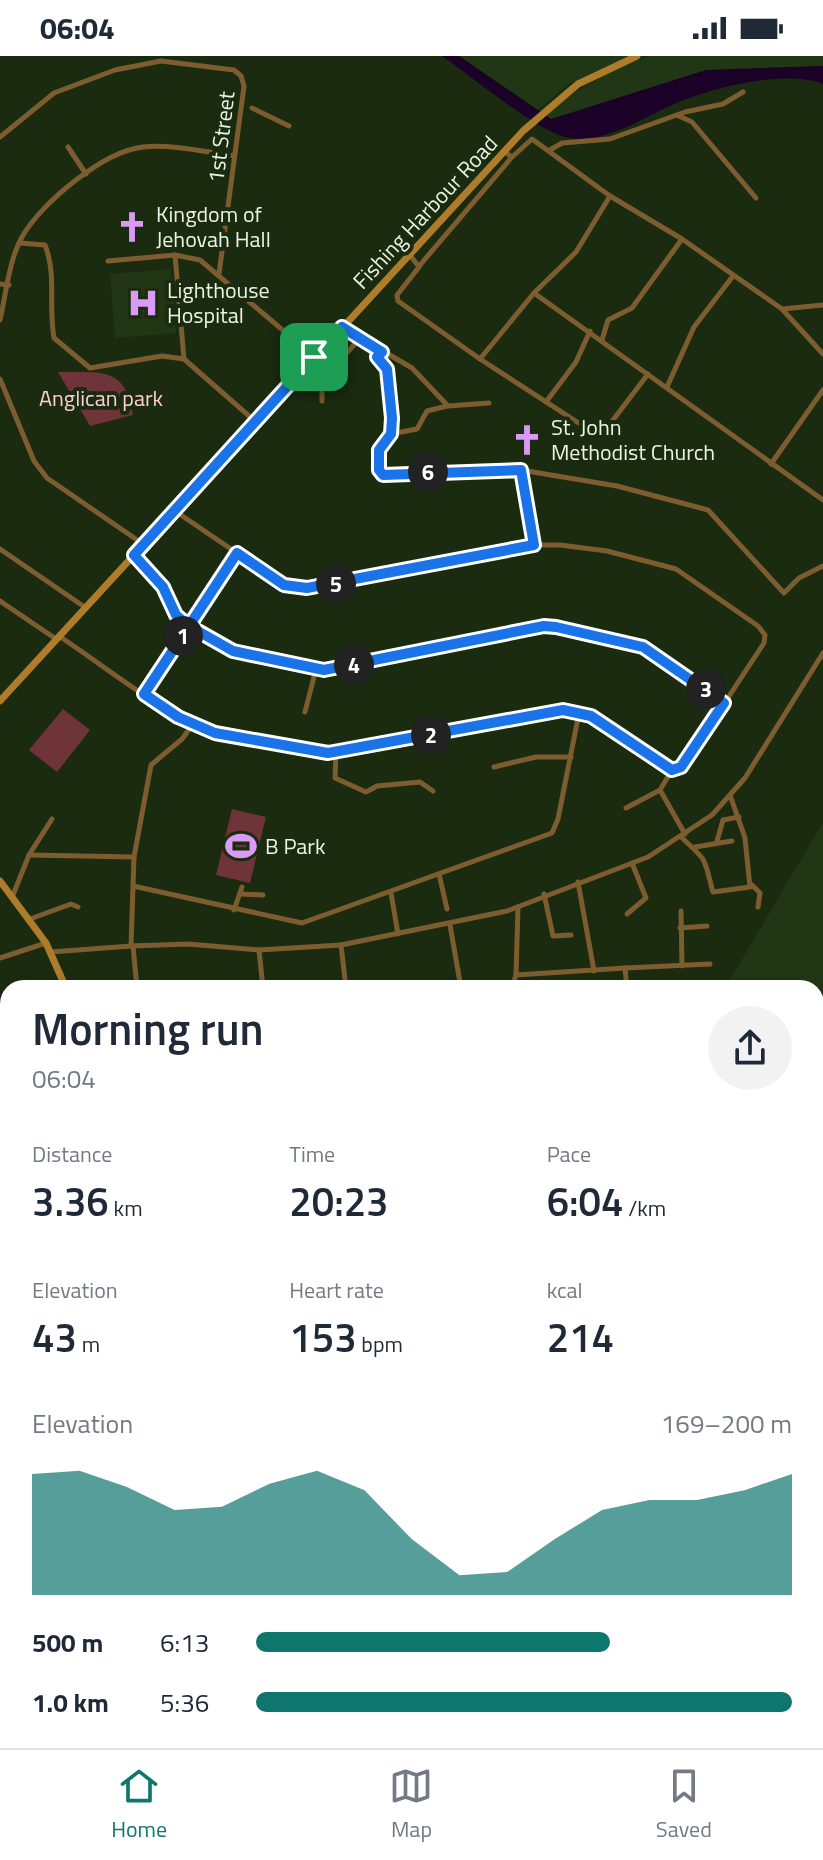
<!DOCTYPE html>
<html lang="en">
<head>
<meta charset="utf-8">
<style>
	:root { --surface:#fff; --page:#f2f2f3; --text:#1f2937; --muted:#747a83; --line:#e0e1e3; --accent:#0f766e }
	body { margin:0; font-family:"Titillium Web",sans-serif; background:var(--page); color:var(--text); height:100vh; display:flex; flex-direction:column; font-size:30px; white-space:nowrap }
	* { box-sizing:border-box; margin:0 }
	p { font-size:26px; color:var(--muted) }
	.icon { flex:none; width:44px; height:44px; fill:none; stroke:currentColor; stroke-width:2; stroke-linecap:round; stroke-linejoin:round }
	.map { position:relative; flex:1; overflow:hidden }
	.details { position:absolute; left:0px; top:924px; width:824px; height:768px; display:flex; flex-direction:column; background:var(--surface); border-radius:24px 24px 0 0; box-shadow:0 4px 12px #0003 }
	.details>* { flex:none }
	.pin { position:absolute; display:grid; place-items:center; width:68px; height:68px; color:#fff; margin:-34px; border-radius:16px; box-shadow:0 4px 12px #0006 }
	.km { position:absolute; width:40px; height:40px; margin:-20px; border-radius:50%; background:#222; color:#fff; font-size:22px; line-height:40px; text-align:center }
	.round { display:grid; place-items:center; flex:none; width:84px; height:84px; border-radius:42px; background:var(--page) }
	.overview { display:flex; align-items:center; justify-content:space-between; height:136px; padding:0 32px }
	h1 { font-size:44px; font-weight:600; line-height:60px }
	.figures { display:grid; grid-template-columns:repeat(3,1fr); gap:12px; height:136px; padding:8px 32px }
	.figures div { display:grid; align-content:center }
	.figures b { font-size:40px; font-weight:600 }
	.figures small { font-size:22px; font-weight:400 }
	.figures p { font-size:22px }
	.chart { height:224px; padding:16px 32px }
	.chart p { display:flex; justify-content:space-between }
	.chart svg { width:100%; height:144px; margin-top:8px; fill:var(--accent); opacity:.7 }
	ul { padding:0 32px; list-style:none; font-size:26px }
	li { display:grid; grid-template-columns:128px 96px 1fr; align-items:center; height:60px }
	li i { height:20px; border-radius:10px; background:var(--accent) }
	.status { display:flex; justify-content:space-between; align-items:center; height:56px; padding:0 40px; background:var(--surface); direction:ltr }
	.status svg { height:22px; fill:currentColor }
	.tab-bar { display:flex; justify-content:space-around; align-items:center; height:112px; border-top:2px solid var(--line); background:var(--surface); font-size:22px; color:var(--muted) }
	.tab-bar a { display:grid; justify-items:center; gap:4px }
	.tab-bar .current { color:var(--accent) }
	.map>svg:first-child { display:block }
</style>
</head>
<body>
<div class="status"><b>06:04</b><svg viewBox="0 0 49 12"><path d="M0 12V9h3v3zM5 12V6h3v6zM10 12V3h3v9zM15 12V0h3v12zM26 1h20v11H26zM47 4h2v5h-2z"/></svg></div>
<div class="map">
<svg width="823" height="1692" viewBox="0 0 823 1692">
	<rect width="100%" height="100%" fill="#1a2b10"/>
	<!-- built -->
	<g fill="#213614">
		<polygon points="459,0 629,0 571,27 537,54"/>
		<polygon points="649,0 823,0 823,10 707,14 561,62 551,63 545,59 556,48 611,15"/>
		<polygon points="171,213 176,277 115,282 110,218"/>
		<polygon points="823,766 823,1692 0,1692 0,1631 8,1628 8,1684 816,1684 816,932 725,932"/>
		<polygon points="8,1294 8,1464 0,1468 0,1295"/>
	</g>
	<!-- green -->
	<g fill="#6f333a">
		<path d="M58 316C101 317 125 309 133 359L90 370Z"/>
		<polygon points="63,653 90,674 57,716 29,694"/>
		<polygon points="232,753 266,761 250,827 216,819"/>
	</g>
	<!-- water -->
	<path fill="#1b0027" d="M442 0H459L551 63 706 14 823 10V28C786 13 710 32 674 48 641 62 597 94 559 79 529 68 471 20 442 0Z"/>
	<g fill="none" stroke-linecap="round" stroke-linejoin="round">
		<!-- street -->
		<g stroke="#7d5d2f" stroke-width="5">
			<polyline points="252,52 289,70"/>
			<polyline points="679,60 692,66 756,142"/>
			<polyline points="0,81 54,37 115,14 161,5 234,14 241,20 244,30 219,218"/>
			<polyline points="68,91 86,118"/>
			<polyline points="550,94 562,87 610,83 685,56 723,48 743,36"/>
			<polyline points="505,96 512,101 532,83 610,140 682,183 782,253 823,298"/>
			<polyline points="610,140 576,196 534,237 823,444"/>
			<path d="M20 187 45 189C57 220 48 249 54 282L90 312 162 300 184 303"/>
			<polyline points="175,199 184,303 256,366"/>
			<polyline points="410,199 419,211 397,239 398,245 480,303 534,237"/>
			<polyline points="108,205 175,199 200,204 331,315"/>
			<polyline points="420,209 512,101"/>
			<polyline points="0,228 9,229"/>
			<polyline points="782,253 823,249"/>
			<path d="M0 264C6 238 9 204 22 181 41 147 104 95 143 91 172 88 205 96 234 100"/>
			<polyline points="342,271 412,312 448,350 489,347"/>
			<polyline points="602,284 608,264 632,252 682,183"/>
			<polyline points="382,296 377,301 387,313 391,378 380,390 380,416 521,414 534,489"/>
			<polyline points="480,303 594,377 607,372 648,318"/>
			<polyline points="0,323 34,405 47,422 143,488"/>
			<polyline points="667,331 694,271 733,220"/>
			<polyline points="322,345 322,325 359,283"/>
			<polyline points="546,346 576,306 590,275"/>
			<polyline points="391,378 417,373 427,355 447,350"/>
			<polyline points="771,408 823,334"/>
			<polyline points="521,414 617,430 708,454 784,537 799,522 823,510"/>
			<polyline points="175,455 284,529 307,532 325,530 534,489 560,489 607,495 676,513 758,570 765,579 764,587 685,707 672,714 660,734 626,752"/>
			<polyline points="0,493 86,552"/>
			<polyline points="134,499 163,531 176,559 189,570 233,595 316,613 336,612 544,570 556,571 643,591 724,647"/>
			<polyline points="0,545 56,583"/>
			<path d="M59 580C98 606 136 636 177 660 219 686 296 700 345 695L563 654 591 660 672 714"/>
			<polyline points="144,638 237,497"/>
			<polyline points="305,656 316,613"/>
			<polyline points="193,668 182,683 151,709 134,801 133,830 302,867 552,777 558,763 579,657"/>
			<polyline points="336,696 335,722 366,736 377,730 420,726 433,735"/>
			<polyline points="494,711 536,701 571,701"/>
			<polyline points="660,734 685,778"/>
			<path d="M681 781C709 807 703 800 713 836L750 831 745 782 730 739"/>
			<polyline points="717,785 723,764 739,761"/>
			<polyline points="695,791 732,785"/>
			<polyline points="29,799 134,801"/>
			<polyline points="439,818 447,853"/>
			<polyline points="578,826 594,915"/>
			<polyline points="752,829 760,837 758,851"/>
			<polyline points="133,830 131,890 188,888 259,894 341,889 507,855 648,801 712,759 745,722 823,597"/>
			<polyline points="391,837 398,878"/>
			<polyline points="240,838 263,839"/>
			<polyline points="544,838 553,880 571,879"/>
			<polyline points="13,839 29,799 52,763"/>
			<polyline points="518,851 516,919 625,912 627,932"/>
			<polyline points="234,854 242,831"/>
			<polyline points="681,855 682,910"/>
			<polyline points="627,858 646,842 632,807"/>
			<polyline points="30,863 71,848 78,851"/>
			<polyline points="450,869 461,932"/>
			<polyline points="680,872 707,870"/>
			<polyline points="341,889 346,932"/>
			<polyline points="133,890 137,932"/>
			<polyline points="259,894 263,932"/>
			<polyline points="51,896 131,890"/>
			<polyline points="0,902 46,887"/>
			<polyline points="625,912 710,908"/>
			<polyline points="53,932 64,926"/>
			<polyline points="512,932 516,919"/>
			<polyline points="0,957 8,956"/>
			<polyline points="0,993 8,993"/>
			<polyline points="0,1065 8,1064"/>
			<polyline points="816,1231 823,1228"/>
			<polyline points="0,1264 8,1263"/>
			<polyline points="0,1549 8,1541"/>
			<polyline points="316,1692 324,1684"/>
		</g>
		<!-- secondary -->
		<g stroke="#ae7c2b" stroke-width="7">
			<polyline points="0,645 523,75 578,28 637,0"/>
			<polyline points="0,825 46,887 66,932"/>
		</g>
	</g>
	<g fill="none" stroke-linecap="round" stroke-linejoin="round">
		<defs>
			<polyline id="route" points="314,301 134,499 163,531 176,559 189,570 144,638 178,661 215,677 328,697 563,654 591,660 672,714 681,711 724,647 643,591 556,571 544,570 324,614 233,595 189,570 237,497 284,529 307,532 534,489 521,414 383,419 379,414 379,394 391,378 392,362 387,313 377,301 382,296 342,271 314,301"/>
		</defs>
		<!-- route casing -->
		<use href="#route" stroke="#fff" stroke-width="16"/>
		<!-- route -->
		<use href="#route" stroke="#1a73e8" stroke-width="10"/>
	</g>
	<!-- icons -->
	<defs>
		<symbol id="church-bare" viewBox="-9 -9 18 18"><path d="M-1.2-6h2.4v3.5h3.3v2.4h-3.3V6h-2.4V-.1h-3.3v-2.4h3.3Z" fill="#da9af6" stroke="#1a2b10" stroke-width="2.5" paint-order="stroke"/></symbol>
		<symbol id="hospital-bare" viewBox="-9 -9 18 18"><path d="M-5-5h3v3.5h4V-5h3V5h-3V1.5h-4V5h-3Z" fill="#da9af6" stroke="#1a2b10" stroke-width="2.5" paint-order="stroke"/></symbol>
		<symbol id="stadium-bare" viewBox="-9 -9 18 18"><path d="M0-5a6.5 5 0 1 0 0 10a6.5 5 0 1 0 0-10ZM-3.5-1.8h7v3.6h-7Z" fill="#da9af6" stroke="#1a2b10" stroke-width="2.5" paint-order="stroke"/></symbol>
	</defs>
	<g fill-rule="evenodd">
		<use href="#church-bare" x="110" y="149" width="44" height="44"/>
		<use href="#hospital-bare" x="121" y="225" width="44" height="44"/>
		<use href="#church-bare" x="505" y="362" width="44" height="44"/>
		<use href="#stadium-bare" x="219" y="768" width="44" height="44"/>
	</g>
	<g text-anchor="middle" stroke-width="8" stroke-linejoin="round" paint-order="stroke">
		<!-- street labels -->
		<g font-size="22" fill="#e9f4e3" stroke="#1a2b10">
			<text transform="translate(221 81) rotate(-83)" y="8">1st Street</text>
			<text transform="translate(425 156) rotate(-47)" y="8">Fishing Harbour Road</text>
		</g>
		<!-- poi labels -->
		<g font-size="22" fill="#e9f4e3" stroke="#1a2b10" text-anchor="start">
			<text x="156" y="166">Kingdom of<tspan x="156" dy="25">Jehovah Hall</tspan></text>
			<text x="167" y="242">Lighthouse<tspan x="167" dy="25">Hospital</tspan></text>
			<text x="551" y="379">St. John<tspan x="551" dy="25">Methodist Church</tspan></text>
			<text x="265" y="798">B Park</text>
		</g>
		<!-- park labels -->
		<g font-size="22" fill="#fdcdd0" stroke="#1a2b10">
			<text x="101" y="350">Anglican park</text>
		</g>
	</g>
</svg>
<div class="pin" style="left:314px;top:301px;background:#1e9e55"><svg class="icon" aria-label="arrive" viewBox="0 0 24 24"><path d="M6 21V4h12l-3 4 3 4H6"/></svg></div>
<b class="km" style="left:183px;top:580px">1</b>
<b class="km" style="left:431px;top:679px">2</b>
<b class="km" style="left:706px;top:633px">3</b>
<b class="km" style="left:354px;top:609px">4</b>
<b class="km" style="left:336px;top:528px">5</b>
<b class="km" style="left:428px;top:416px">6</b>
<section class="details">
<div class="overview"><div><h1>Morning run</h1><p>06:04</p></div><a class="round"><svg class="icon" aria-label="share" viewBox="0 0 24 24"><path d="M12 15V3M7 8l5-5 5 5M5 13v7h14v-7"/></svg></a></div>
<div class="figures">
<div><p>Distance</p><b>3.36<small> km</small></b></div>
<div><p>Time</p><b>20:23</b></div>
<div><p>Pace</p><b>6:04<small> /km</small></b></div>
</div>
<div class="figures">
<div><p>Elevation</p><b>43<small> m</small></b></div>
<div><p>Heart rate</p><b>153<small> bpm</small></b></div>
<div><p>kcal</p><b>214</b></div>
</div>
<div class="chart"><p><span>Elevation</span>169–200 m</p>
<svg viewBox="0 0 160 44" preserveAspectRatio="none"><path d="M0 44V7L10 6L20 11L30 18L40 17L50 10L60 6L70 12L80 27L90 38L100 37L110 27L120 18L130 15L140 15L150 12L160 7V44z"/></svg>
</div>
<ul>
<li><b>500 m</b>6:13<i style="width:66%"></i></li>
<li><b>1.0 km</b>5:36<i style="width:100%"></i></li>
</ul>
</section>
</div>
<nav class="tab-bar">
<a class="current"><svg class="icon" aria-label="home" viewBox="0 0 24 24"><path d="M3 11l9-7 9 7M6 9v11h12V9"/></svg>Home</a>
<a><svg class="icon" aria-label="map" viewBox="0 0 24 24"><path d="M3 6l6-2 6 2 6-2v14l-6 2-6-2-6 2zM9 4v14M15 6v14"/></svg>Map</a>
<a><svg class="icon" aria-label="saved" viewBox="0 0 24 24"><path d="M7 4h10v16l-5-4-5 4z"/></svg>Saved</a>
</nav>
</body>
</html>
